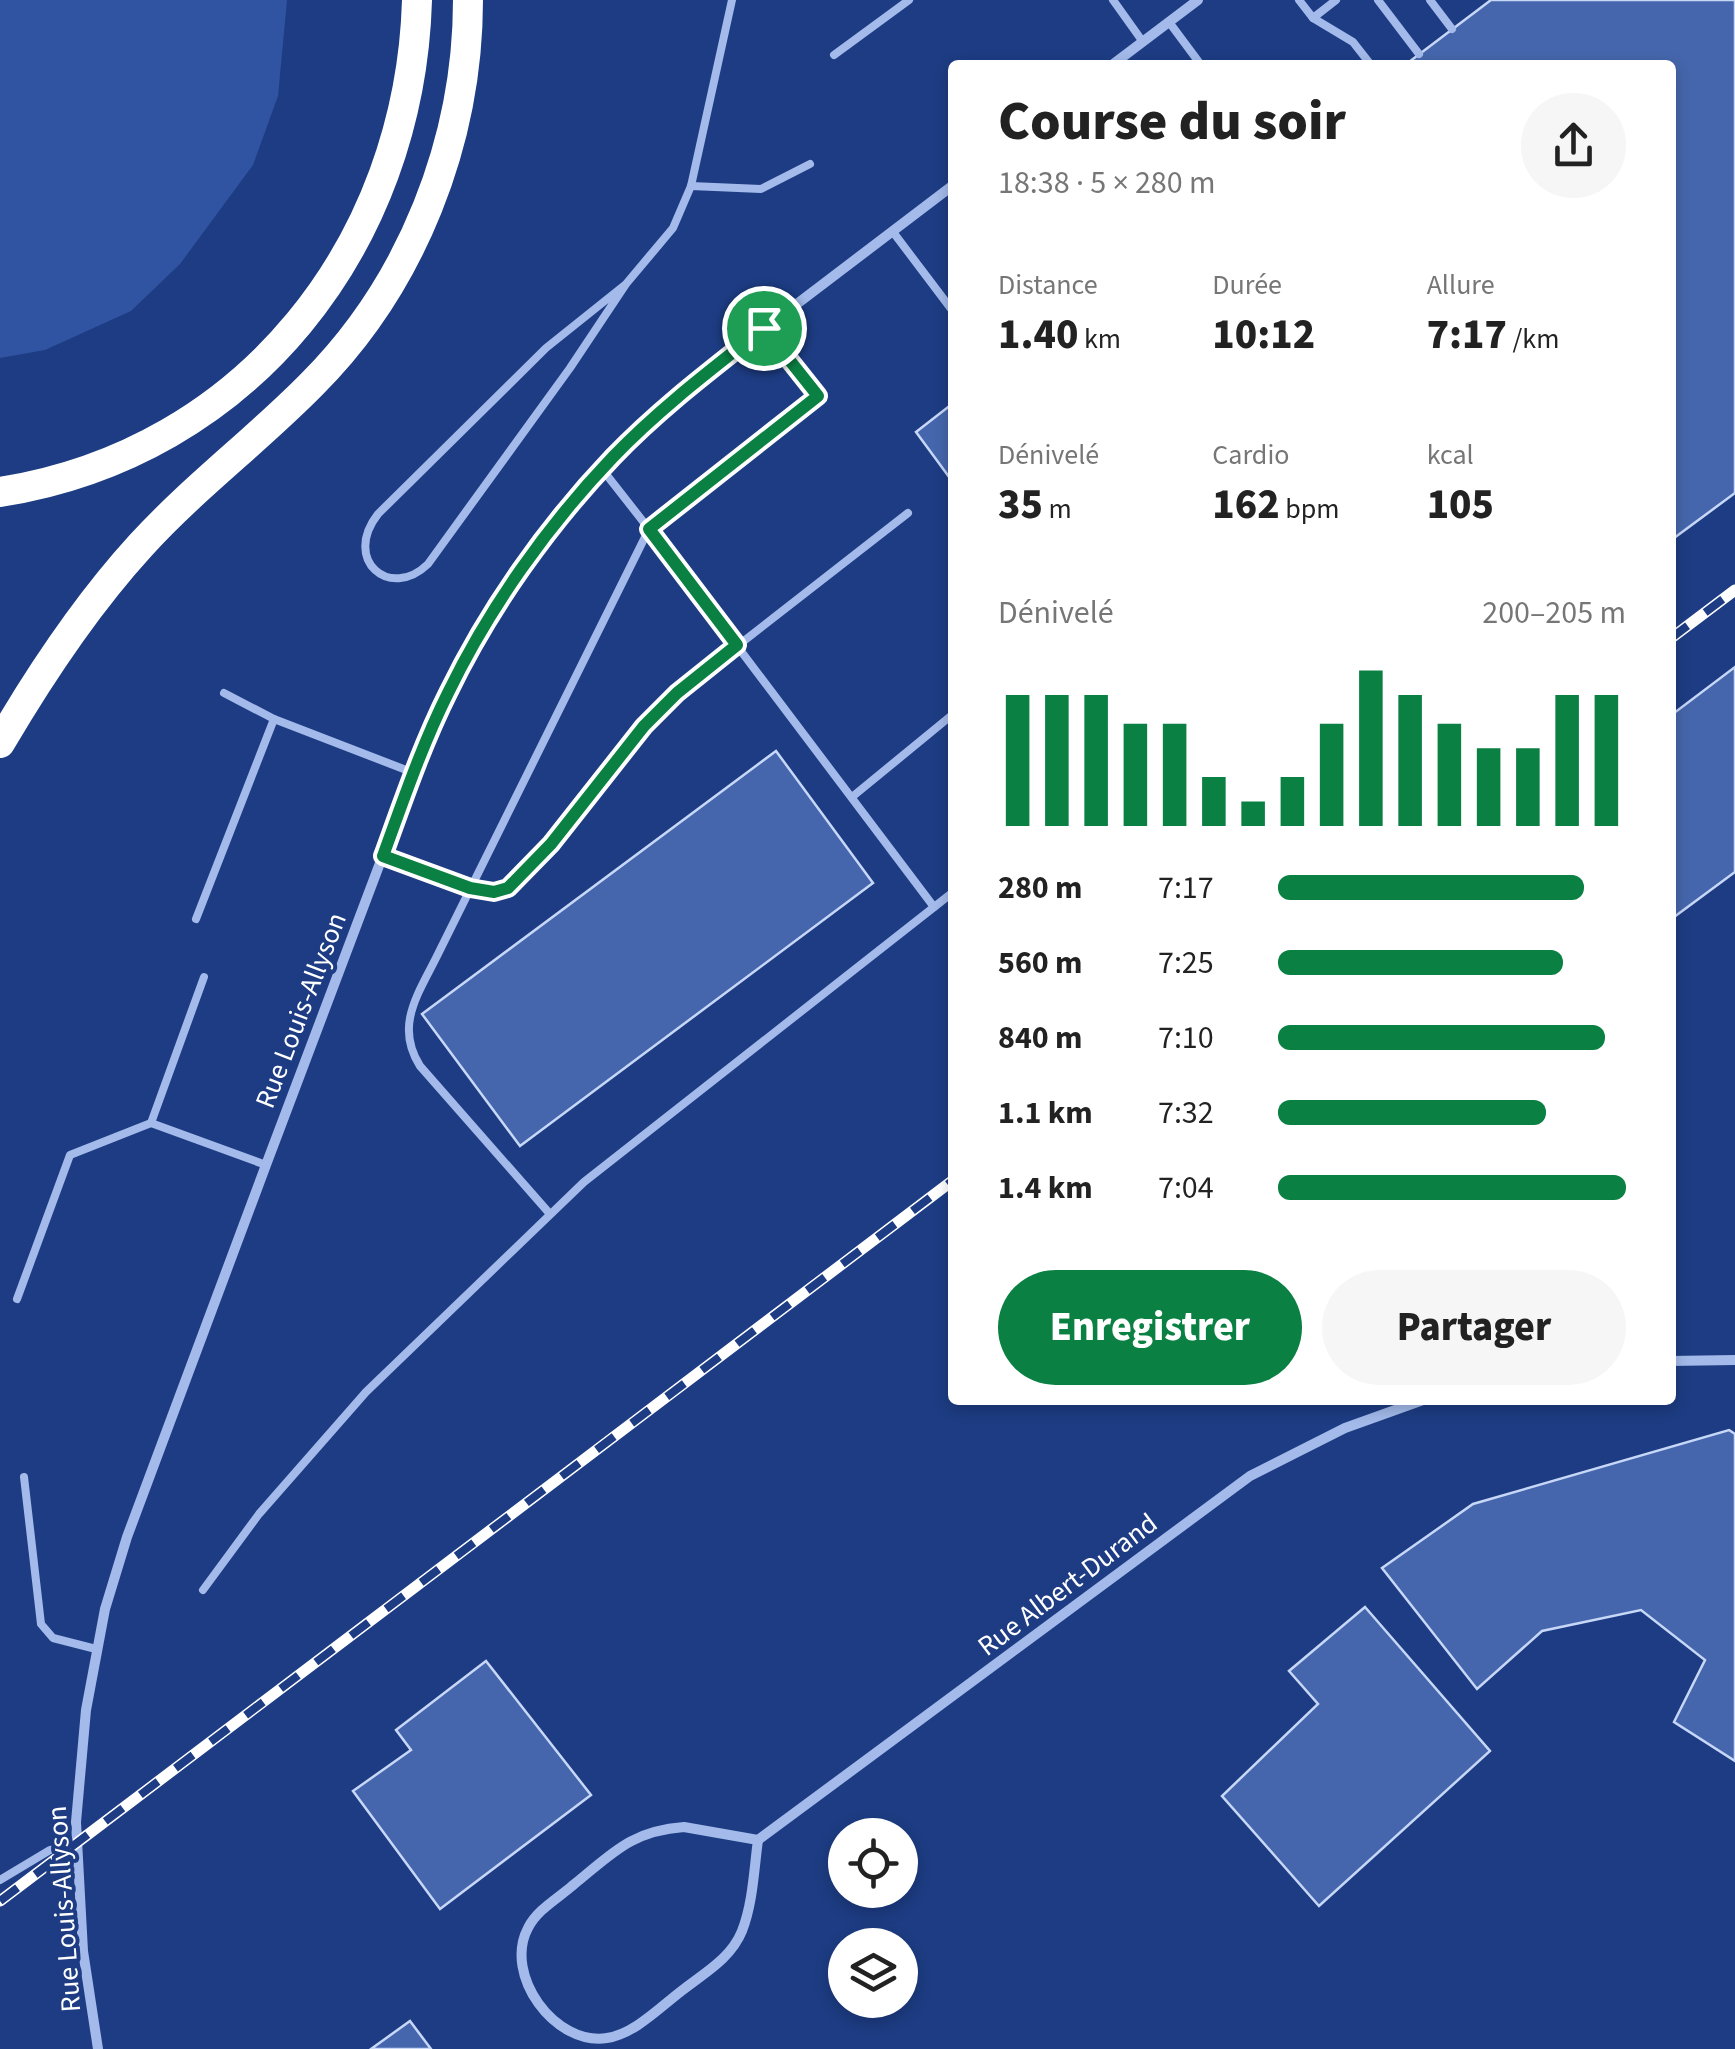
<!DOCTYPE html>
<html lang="fr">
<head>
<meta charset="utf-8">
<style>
	:root { --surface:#fff; --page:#f6f6f6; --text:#222; --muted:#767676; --accent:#0b8043 }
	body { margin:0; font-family:"Source Sans 3",sans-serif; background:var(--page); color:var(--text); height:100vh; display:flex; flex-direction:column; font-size:38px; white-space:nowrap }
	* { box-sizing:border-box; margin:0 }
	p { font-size:32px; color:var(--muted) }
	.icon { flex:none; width:55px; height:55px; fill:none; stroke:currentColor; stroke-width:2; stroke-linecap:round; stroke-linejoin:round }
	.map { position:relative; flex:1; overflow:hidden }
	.drawer { position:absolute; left:948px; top:60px; width:728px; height:1345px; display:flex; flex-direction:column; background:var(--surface); border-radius:10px; box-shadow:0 5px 15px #0003 }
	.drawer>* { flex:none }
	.buttons { position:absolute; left:828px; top:1818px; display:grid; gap:20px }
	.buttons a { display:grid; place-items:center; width:90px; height:90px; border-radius:50%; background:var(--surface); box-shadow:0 5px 15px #0003; font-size:50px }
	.pin { position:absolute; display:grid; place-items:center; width:85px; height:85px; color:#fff; margin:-42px; border:5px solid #fff; border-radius:50%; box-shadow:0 2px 10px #0007 }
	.round { display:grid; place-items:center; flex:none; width:105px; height:105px; border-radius:52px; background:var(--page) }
	.summary { display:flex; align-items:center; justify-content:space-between; height:170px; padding:0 50px }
	h1 { font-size:55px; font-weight:800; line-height:75px }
	.figures { display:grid; grid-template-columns:repeat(3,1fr); gap:15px; height:170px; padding:10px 50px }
	.figures div { display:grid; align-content:center }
	.figures b { font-size:42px; font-weight:800 }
	.figures small { font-size:28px; font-weight:400 }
	.figures p { font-size:28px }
	.chart { height:280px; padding:20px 50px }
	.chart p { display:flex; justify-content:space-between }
	.chart svg { width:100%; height:180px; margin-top:10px; stroke:var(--accent); stroke-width:6 }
	.button { display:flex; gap:20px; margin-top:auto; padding:20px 50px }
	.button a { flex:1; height:115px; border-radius:60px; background:var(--accent); color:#fff; font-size:40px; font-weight:800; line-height:115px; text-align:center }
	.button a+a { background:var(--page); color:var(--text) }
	ul { padding:0 50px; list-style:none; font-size:32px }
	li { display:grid; grid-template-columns:160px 120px 1fr; align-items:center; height:75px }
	li i { height:25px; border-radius:12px; background:var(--accent) }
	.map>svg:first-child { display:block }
</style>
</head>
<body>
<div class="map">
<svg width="1735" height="2049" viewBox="0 0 1735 2049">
	<rect width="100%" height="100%" fill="#1d3c83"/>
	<!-- green -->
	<polygon fill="#3054a1" points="0,0 287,0 278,96 253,165 180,264 131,311 45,350 0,358"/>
	<!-- building -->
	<g fill="#4566ac" stroke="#c7d7f7" stroke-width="2.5">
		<polygon points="1491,0 1735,0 1735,493 1670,541 1670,65 1405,65"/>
		<polygon points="952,404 952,481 916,432"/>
		<polygon points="1735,667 1735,872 1670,920 1670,716"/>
		<polygon points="776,751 873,883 520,1146 422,1014"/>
		<polygon points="1729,1430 1735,1434 1735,1761 1674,1722 1705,1660 1641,1610 1542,1631 1477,1689 1382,1568 1473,1504"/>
		<polygon points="1365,1607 1490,1751 1319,1906 1222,1796 1318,1704 1289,1671"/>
		<polygon points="486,1661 591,1795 440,1909 353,1791 411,1750 396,1730"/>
		<polygon points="410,2021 431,2049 371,2049"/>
	</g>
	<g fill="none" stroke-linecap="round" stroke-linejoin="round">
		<!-- lane -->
		<g stroke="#a3baea" stroke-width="8">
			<polyline points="1113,0 1143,42"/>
			<polyline points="1299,0 1313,18 1336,0"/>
			<polyline points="1378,0 1419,54"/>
			<polyline points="1430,0 1452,29"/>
			<polyline points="1313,18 1353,42 1371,65"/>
			<polyline points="1169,22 1201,65"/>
			<polyline points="834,55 909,0"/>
			<polyline points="691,186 761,189 810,164"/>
			<polyline points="893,232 952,310"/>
			<path d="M626 284 570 368 428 564C390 601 342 560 378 514L546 348 626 284 673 228 691 186 732 0"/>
			<polyline points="764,328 818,396 649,529 934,907"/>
			<polyline points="224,693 274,719"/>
			<polyline points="852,797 952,715"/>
			<path d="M383 855C412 866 461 892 491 891 530 891 615 758 644 725 654 714 666 704 677 693L908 513"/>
			<polyline points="196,919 274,719 414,773"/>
			<polyline points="151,1123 204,977"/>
			<path d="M550 1214 420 1066C394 1025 419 993 438 954L649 529 602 469"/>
			<polyline points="17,1299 70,1155 151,1123 266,1165"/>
			<polyline points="24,1477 41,1624 53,1638 96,1649"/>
			<polyline points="203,1590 259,1514 366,1392 584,1182 952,893"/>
			<polyline points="0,1880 50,1850 76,1842"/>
		</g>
		<!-- street -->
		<g stroke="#a3baea" stroke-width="10">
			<polyline points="1112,65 1198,0"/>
			<polyline points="1670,1361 1735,1360"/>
			<path d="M684 1827 758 1840C754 1869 753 1903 742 1931 731 1958 706 1972 684 1989 661 2006 635 2034 607 2038 555 2046 503 1975 528 1928 537 1910 557 1899 572 1886 612 1854 630 1831 684 1827Z"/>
			<polyline points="758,1840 1250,1476 1345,1428 1423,1400"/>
			<polyline points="98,2049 83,1951 76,1822 86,1710 105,1609 127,1537 266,1165 414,773 447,694 473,645 519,574 571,505 612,458 710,370 952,186"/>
		</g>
		<!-- highway -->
		<g stroke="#fff" stroke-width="30">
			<path d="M0 492C248 453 410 244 417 0"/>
			<path d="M0 743C41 673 86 605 141 545 194 487 257 440 312 384 412 284 468 141 468 0"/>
		</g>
		<defs>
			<g id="rail">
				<polyline points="1670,639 1735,590"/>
				<polyline points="0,1901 952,1181"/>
			</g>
		</defs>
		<!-- rail casing -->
		<use href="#rail" stroke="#fff" stroke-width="11"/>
		<!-- rail -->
		<use href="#rail" stroke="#1d3c83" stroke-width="8" stroke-dasharray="22" stroke-linecap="butt"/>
	</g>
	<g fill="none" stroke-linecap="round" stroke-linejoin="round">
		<defs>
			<path id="route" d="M764 328 818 396 649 529 737 645 677 693 644 726 551 844 508 888 494 892 470 888 383 856C403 801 422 745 448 693 489 608 548 525 613 457 659 409 712 369 764 328Z"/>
		</defs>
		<!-- route casing -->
		<use href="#route" stroke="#fff" stroke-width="20"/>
		<!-- route -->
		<use href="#route" stroke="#0b8043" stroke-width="12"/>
	</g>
	<g text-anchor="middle" stroke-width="8" stroke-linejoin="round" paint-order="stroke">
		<!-- street labels -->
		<g font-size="28" fill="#fff" stroke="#1d3c83">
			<text transform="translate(300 1010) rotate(-69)" y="10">Rue Louis-Allyson</text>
			<text transform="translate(1067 1584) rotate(-37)" y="10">Rue Albert-Durand</text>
			<text transform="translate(63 1909) rotate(-94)" y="10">Rue Louis-Allyson</text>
		</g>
	</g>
</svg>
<div class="buttons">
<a><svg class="icon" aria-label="locate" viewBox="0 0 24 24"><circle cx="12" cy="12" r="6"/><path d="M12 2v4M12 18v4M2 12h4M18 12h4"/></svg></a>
<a><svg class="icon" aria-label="layers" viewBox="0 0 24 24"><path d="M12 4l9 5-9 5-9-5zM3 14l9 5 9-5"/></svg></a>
</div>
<div class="pin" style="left:764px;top:328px;background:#1e9e55"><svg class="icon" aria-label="arrive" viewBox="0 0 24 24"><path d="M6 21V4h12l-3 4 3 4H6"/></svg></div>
<section class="drawer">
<div class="summary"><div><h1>Course du soir</h1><p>18:38 · 5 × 280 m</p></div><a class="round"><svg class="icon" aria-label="share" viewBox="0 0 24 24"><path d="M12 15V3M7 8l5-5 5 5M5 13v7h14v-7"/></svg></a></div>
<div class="figures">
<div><p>Distance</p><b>1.40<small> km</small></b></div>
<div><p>Durée</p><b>10:12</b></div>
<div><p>Allure</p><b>7:17<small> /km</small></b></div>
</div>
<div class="figures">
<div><p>Dénivelé</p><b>35<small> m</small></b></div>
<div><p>Cardio</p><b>162<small> bpm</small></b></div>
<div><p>kcal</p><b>105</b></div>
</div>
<div class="chart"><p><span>Dénivelé</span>200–205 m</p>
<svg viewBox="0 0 160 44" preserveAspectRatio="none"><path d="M5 44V12M15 44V12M25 44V12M35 44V19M45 44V19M55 44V32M65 44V38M75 44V32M85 44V19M95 44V6M105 44V12M115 44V19M125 44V25M135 44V25M145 44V12M155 44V12"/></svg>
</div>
<ul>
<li><b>280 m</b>7:17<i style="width:88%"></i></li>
<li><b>560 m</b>7:25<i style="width:82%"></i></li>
<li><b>840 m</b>7:10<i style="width:94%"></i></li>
<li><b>1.1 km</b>7:32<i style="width:77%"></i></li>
<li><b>1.4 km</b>7:04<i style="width:100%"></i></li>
</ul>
<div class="button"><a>Enregistrer</a><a>Partager</a></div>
</section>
</div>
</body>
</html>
